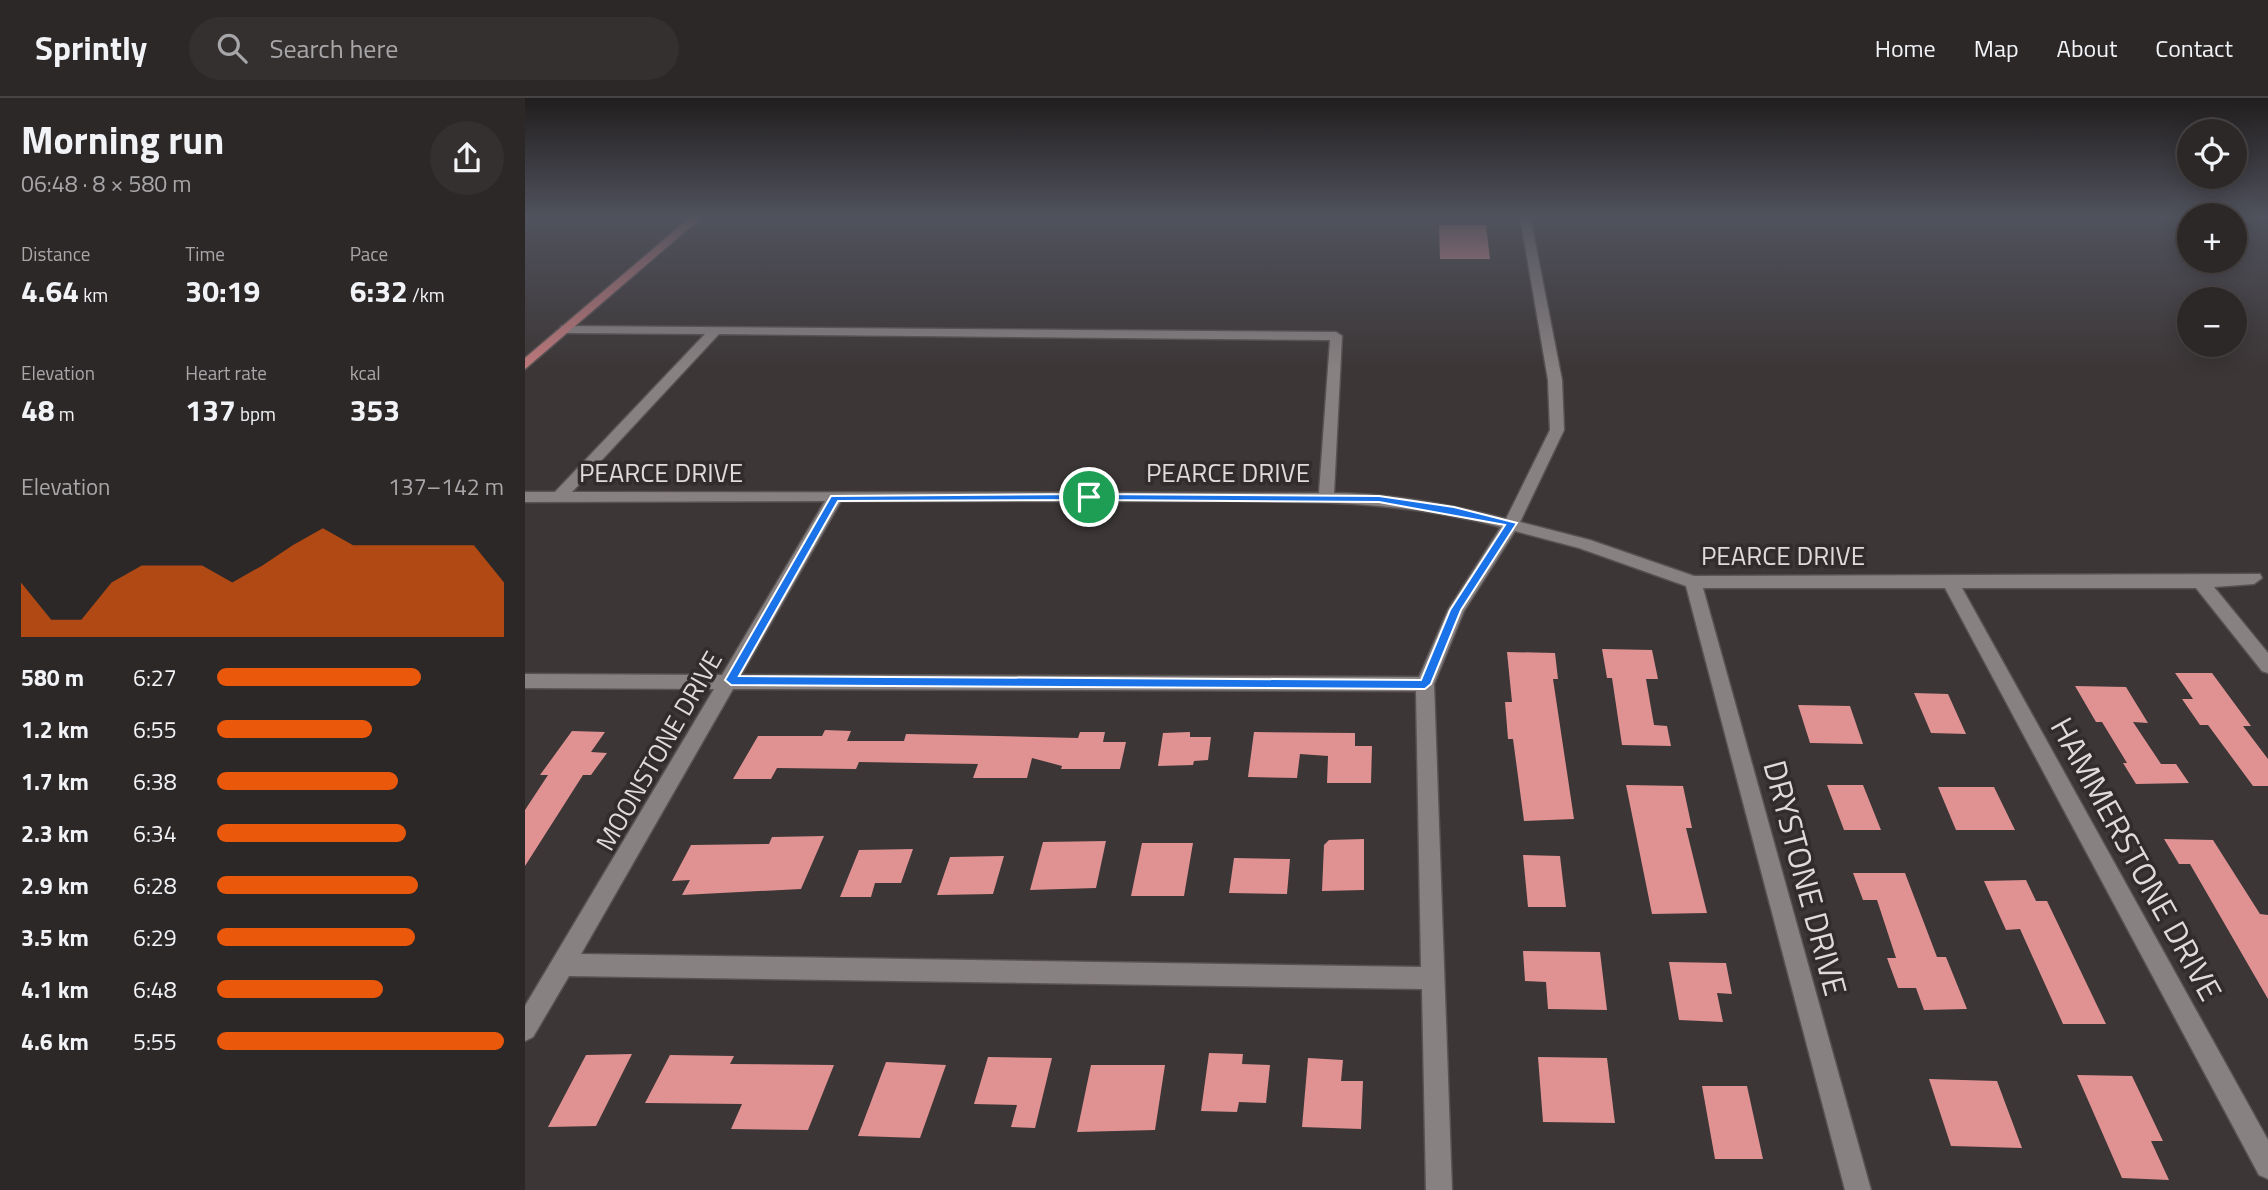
<!DOCTYPE html>
<html lang="en">
<head>
<meta charset="utf-8">
<style>
	:root { --surface:#2d2828; --page:#353030; --text:#f1f3f6; --muted:#a7a6a8; --line:#484445; --accent:#ea580c }
	body { margin:0; font-family:"Titillium Web",sans-serif; background:var(--page); color:var(--text); height:100vh; display:flex; flex-direction:column; font-size:26px; white-space:nowrap }
	* { box-sizing:border-box; margin:0 }
	p { font-size:23px; color:var(--muted) }
	.icon { flex:none; width:38px; height:38px; fill:none; stroke:currentColor; stroke-width:2; stroke-linecap:round; stroke-linejoin:round }
	.map { position:relative; flex:1; overflow:hidden }
	.details { display:flex; flex-direction:column; background:var(--surface); width:525px }
	.details>* { flex:none }
	.tools { position:absolute; left:1652px; top:21px; display:grid; gap:14px }
	.tools a { display:grid; place-items:center; width:70px; height:70px; border-radius:50%; background:var(--surface); box-shadow:0 4px 18px #0003,0 0 0 2px var(--line); font-size:35px }
	.pin { position:absolute; display:grid; place-items:center; width:60px; height:60px; color:#fff; margin:-30px; border:4px solid #fff; border-radius:50%; box-shadow:0 2px 7px #0007 }
	.round { display:grid; place-items:center; flex:none; width:74px; height:74px; border-radius:37px; background:var(--page) }
	.overview { display:flex; align-items:center; justify-content:space-between; height:119px; padding:0 21px }
	h1 { font-size:38px; font-weight:700; line-height:52px }
	.metrics { display:grid; grid-template-columns:repeat(3,1fr); gap:10px; height:119px; padding:7px 21px }
	.metrics div { display:grid; align-content:center }
	.metrics b { font-size:30px; font-weight:700 }
	.metrics small { font-size:19px; font-weight:400 }
	.metrics p { font-size:19px }
	.chart { height:196px; padding:14px 21px }
	.chart p { display:flex; justify-content:space-between }
	.chart svg { width:100%; height:126px; margin-top:7px; fill:var(--accent); opacity:.7 }
	ul { padding:0 21px; list-style:none; font-size:23px }
	li { display:grid; grid-template-columns:112px 84px 1fr; align-items:center; height:52px }
	li i { height:18px; border-radius:9px; background:var(--accent) }
	header { display:flex; align-items:center; gap:42px; box-sizing:border-box; height:98px; padding:0 35px; background:var(--surface); border-bottom:2px solid var(--line) }
	header strong { font-size:33px }
	nav { display:flex; gap:38px; margin-inline-start:auto; font-size:24px }
	.search { width:490px; height:63px; background:var(--page); display:flex; align-items:center; gap:18px; box-sizing:border-box; padding:0 24px; border-radius:38px; color:var(--muted); font-size:26px }
	main { display:flex; flex:1; min-height:0 }
	.map>svg:first-child { display:block }
</style>
</head>
<body>
<header>
<strong>Sprintly</strong>
<div class="search"><svg class="icon" aria-label="search" viewBox="0 0 24 24"><circle cx="10" cy="10" r="6"/><path d="M15 15l6 6"/></svg>Search here</div>
<nav><a>Home</a><a>Map</a><a>About</a><a>Contact</a></nav>
</header>
<main>
<section class="details">
<div class="overview"><div><h1>Morning run</h1><p>06:48 · 8 × 580 m</p></div><a class="round"><svg class="icon" aria-label="share" viewBox="0 0 24 24"><path d="M12 15V3M7 8l5-5 5 5M5 13v7h14v-7"/></svg></a></div>
<div class="metrics">
<div><p>Distance</p><b>4.64<small> km</small></b></div>
<div><p>Time</p><b>30:19</b></div>
<div><p>Pace</p><b>6:32<small> /km</small></b></div>
</div>
<div class="metrics">
<div><p>Elevation</p><b>48<small> m</small></b></div>
<div><p>Heart rate</p><b>137<small> bpm</small></b></div>
<div><p>kcal</p><b>353</b></div>
</div>
<div class="chart"><p><span>Elevation</span>137–142 m</p>
<svg viewBox="0 0 160 44" preserveAspectRatio="none"><path d="M0 44V25L10 38L20 38L30 25L40 19L50 19L60 19L70 25L80 19L90 12L100 6L110 12L120 12L130 12L140 12L150 12L160 25V44z"/></svg>
</div>
<ul>
<li><b>580 m</b>6:27<i style="width:71%"></i></li>
<li><b>1.2 km</b>6:55<i style="width:54%"></i></li>
<li><b>1.7 km</b>6:38<i style="width:63%"></i></li>
<li><b>2.3 km</b>6:34<i style="width:66%"></i></li>
<li><b>2.9 km</b>6:28<i style="width:70%"></i></li>
<li><b>3.5 km</b>6:29<i style="width:69%"></i></li>
<li><b>4.1 km</b>6:48<i style="width:58%"></i></li>
<li><b>4.6 km</b>5:55<i style="width:100%"></i></li>
</ul>
</section>
<div class="map">
<svg width="1743" height="1092" viewBox="0 0 1743 1092">
	<rect width="100%" height="100%" fill="#3c3636"/>
	<!-- building -->
	<g fill="#e09192">
		<polygon points="914,127 961,127 965,161 915,161"/>
		<polygon points="1077,551 1127,552 1133,581 1121,581 1129,627 1142,628 1146,648 1097,647 1087,580 1082,580"/>
		<polygon points="982,554 1030,555 1033,581 1028,581 1049,721 999,723 988,641 983,641 980,604 987,604"/>
		<polygon points="1650,575 1687,575 1726,628 1718,628 1743,661 1743,688 1728,688 1683,627 1675,627 1657,601 1668,601"/>
		<polygon points="1550,588 1601,589 1623,625 1608,624 1636,666 1651,666 1664,685 1611,686 1598,665 1602,665 1577,624 1571,624"/>
		<polygon points="1389,595 1423,596 1441,636 1406,635"/>
		<polygon points="1273,607 1325,608 1338,646 1285,645"/>
		<polygon points="300,632 326,633 322,643 379,643 381,636 553,640 555,634 580,634 578,644 601,644 595,671 536,671 537,668 507,660 502,680 448,680 453,666 334,664 331,671 252,670 246,681 208,681 233,638 297,638"/>
		<polygon points="47,633 80,634 66,654 82,655 66,677 58,677 0,768 0,712 23,677 15,677"/>
		<polygon points="665,634 665,639 686,639 683,662 669,663 668,667 633,668 638,635"/>
		<polygon points="729,634 830,635 830,648 847,648 846,685 802,685 803,658 775,656 772,680 723,679"/>
		<polygon points="1101,687 1158,688 1167,730 1161,730 1182,815 1127,816"/>
		<polygon points="1302,687 1338,687 1356,732 1319,732"/>
		<polygon points="1413,689 1469,689 1490,732 1431,732"/>
		<polygon points="299,738 276,791 157,797 165,782 147,783 166,747 244,746 247,739"/>
		<polygon points="839,741 839,792 797,793 799,747 804,742"/>
		<polygon points="1639,741 1688,742 1735,816 1743,817 1743,901 1665,766 1654,766"/>
		<polygon points="581,743 571,790 505,792 518,744"/>
		<polygon points="617,745 668,745 659,798 606,798"/>
		<polygon points="388,751 376,785 350,785 346,799 315,799 334,752"/>
		<polygon points="998,757 1035,758 1041,809 1003,809"/>
		<polygon points="479,758 468,796 412,797 425,759"/>
		<polygon points="709,760 765,761 762,796 704,795"/>
		<polygon points="1328,775 1380,775 1412,859 1421,859 1442,911 1399,912 1391,890 1373,890 1362,860 1371,860 1352,802 1338,802"/>
		<polygon points="1501,782 1511,803 1522,803 1581,926 1538,926 1495,831 1481,832 1459,783"/>
		<polygon points="998,853 1075,854 1082,912 1023,911 1021,884 1000,883"/>
		<polygon points="1144,864 1201,865 1207,896 1192,895 1198,924 1154,922"/>
		<polygon points="684,955 718,956 717,966 745,967 741,1005 714,1004 712,1014 676,1013"/>
		<polygon points="107,956 71,1028 23,1029 61,957"/>
		<polygon points="145,957 209,958 205,966 309,967 283,1032 206,1031 217,1006 120,1005"/>
		<polygon points="463,959 527,960 510,1030 486,1029 492,1007 449,1006"/>
		<polygon points="1013,959 1082,960 1090,1025 1018,1024"/>
		<polygon points="783,960 818,962 816,983 838,983 836,1031 777,1029"/>
		<polygon points="361,964 421,967 395,1040 333,1038"/>
		<polygon points="566,967 640,967 630,1032 552,1034"/>
		<polygon points="1552,977 1607,978 1638,1043 1626,1043 1644,1082 1597,1080"/>
		<polygon points="1404,981 1472,983 1497,1050 1426,1048"/>
		<polygon points="1177,988 1222,988 1238,1061 1190,1061"/>
	</g>
	<g fill="none" stroke-linecap="round" stroke-linejoin="round">
		<defs>
			<path id="minor" d="M995 118H1005L1037 282 1039 332 995 424 1065 442 1169 478 1735 476 1737 480 1729 486 1689 489 1743 555V575L1737 573 1671 490H1437L1743 1042V1081L1734 1077 1420 490H1178L1346 1092H1320L1161 488 1054 450 990 433 939 513 909 586 927 1092H901L897 891 44 878 8 939 0 943V908L189 591 0 590V576L197 577 300 403 0 404V394H30L180 236 40 235 36 234V228L811 234 817 238 809 395C868 396 924 406 981 421L1025 332 1023 282ZM194 236 805 242 794 395 47 394ZM316 403C423 403 531 403 639 403 756 403 863 399 976 429L923 512 894 579 216 577ZM208 591 891 593 896 869 56 856Z"/>
			<polygon id="major" points="167,118 178,118 0,271 0,260"/>
		</defs>
		<!-- minor casing -->
		<use href="#minor" stroke="#585252" stroke-width="3"/>
		<!-- major casing -->
		<use href="#major" stroke="#585252" stroke-width="3"/>
		<!-- minor -->
		<use href="#minor" fill="#888181" fill-rule="evenodd"/>
		<!-- major -->
		<use href="#major" fill="#bd787a" fill-rule="evenodd"/>
	</g>
	<!-- sky -->
	<linearGradient id="sky" x2="0" y2="1"><stop stop-color="#211e1e"/><stop offset="0.44" stop-color="#50525d"/><stop offset="1" stop-color="#50525d" stop-opacity="0"/></linearGradient>
	<rect width="1743" height="271" fill="url(#sky)"/>
	<!-- route -->
	<path fill="#1a73e8" stroke="#fff" stroke-width="2" fill-rule="evenodd" d="M564 396 854 398 929 409 992 425 936 512 906 586 900 591 206 587 200 582 306 398ZM564 402 854 404 980 427 925 512 896 582 214 578 313 403Z"/>
	<g text-anchor="middle" stroke-width="7" stroke-linejoin="round" paint-order="stroke">
		<!-- street labels -->
		<g font-size="26" fill="#dfdbdb" stroke="#322c2c">
			<text x="136" y="384">PEARCE DRIVE</text>
			<text x="703" y="384">PEARCE DRIVE</text>
			<text x="1258" y="467">PEARCE DRIVE</text>
			<text transform="translate(134 653) rotate(-60)" y="9">MOONSTONE DRIVE</text>
		</g>
		<!-- near-street labels -->
		<g font-size="32" fill="#dfdbdb" stroke="#322c2c">
			<text transform="translate(1611 761) rotate(61)" y="11">HAMMERSTONE DRIVE</text>
			<text transform="translate(1280 780) rotate(75)" y="11">DRYSTONE DRIVE</text>
		</g>
	</g>
</svg>
<div class="tools">
<a><svg class="icon" aria-label="locate" viewBox="0 0 24 24"><circle cx="12" cy="12" r="6"/><path d="M12 2v4M12 18v4M2 12h4M18 12h4"/></svg></a>
<a>+</a>
<a>−</a>
</div>
<div class="pin" style="left:564px;top:399px;background:#1e9e55"><svg class="icon" aria-label="arrive" viewBox="0 0 24 24"><path d="M6 21V4h12l-3 4 3 4H6"/></svg></div>
</div>
</main>
</body>
</html>
